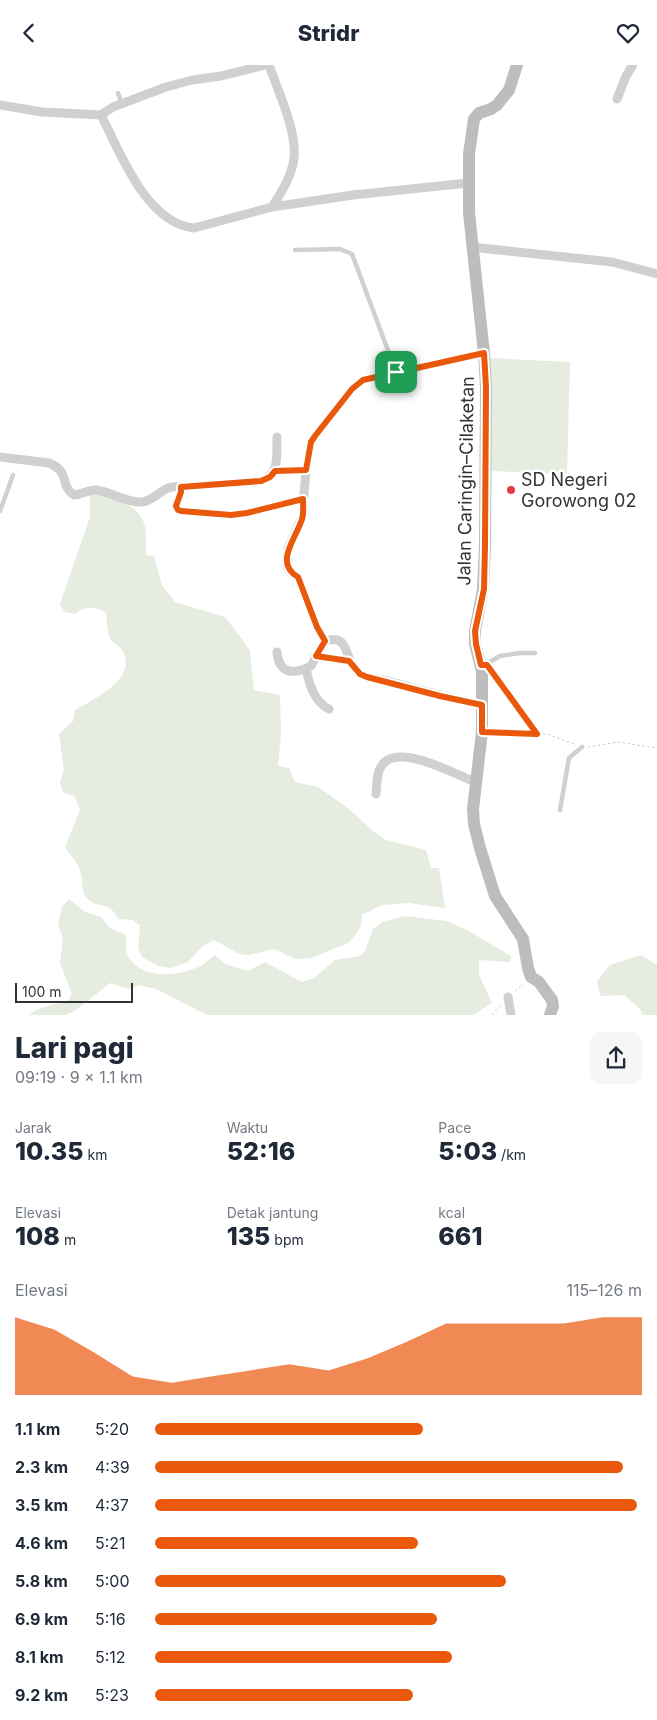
<!DOCTYPE html>
<html lang="id">
<head>
<meta charset="utf-8">
<style>
	:root { --surface:#fff; --page:#f6f6f7; --text:#1f2937; --muted:#747a83; --accent:#ea580c }
	body { margin:0; font-family:Inter,sans-serif; background:var(--page); color:var(--text); height:100vh; display:flex; flex-direction:column; font-size:19px; white-space:nowrap }
	* { box-sizing:border-box; margin:0 }
	p { font-size:16px; color:var(--muted) }
	.icon { flex:none; width:28px; height:28px; fill:none; stroke:currentColor; stroke-width:2; stroke-linecap:round; stroke-linejoin:round }
	.map { position:relative; height:950px; overflow:hidden }
	.panel { display:flex; flex-direction:column; background:var(--surface); flex:1 }
	.panel>* { flex:none }
	.scale { position:absolute; left:15px; bottom:12px; width:118px; box-sizing:border-box; padding-left:5px; border:2px solid #333; border-top:0; font-size:14px; line-height:18px; white-space:nowrap; color:#333; -webkit-text-stroke:4px #fff; paint-order:stroke }
	.pin { position:absolute; display:grid; place-items:center; width:42px; height:42px; color:#fff; margin:-21px; border-radius:10px; box-shadow:0 2px 8px #0006 }
	.round { display:grid; place-items:center; flex:none; width:52px; height:52px; border-radius:10px; background:var(--page) }
	.summary { display:flex; align-items:center; justify-content:space-between; height:85px; padding:0 15px }
	h1 { font-size:28px; font-weight:800; line-height:38px }
	.metrics { display:grid; grid-template-columns:repeat(3,1fr); gap:8px; height:85px; padding:5px 15px }
	.metrics div { display:grid; align-content:center }
	.metrics b { font-size:25px; font-weight:800 }
	.metrics small { font-size:14px; font-weight:400 }
	.metrics p { font-size:14px }
	.chart { height:140px; padding:10px 15px }
	.chart p { display:flex; justify-content:space-between }
	.chart svg { width:100%; height:90px; margin-top:5px; fill:var(--accent); opacity:.7 }
	ul { padding:0 15px; list-style:none; font-size:16px }
	li { display:grid; grid-template-columns:80px 60px 1fr; align-items:center; height:38px }
	li i { height:12px; border-radius:6px; background:var(--accent) }
	header { display:flex; justify-content:space-between; align-items:center; height:65px; padding:0 15px; background:var(--surface); font-size:22px; font-weight:800 }
	.map>svg:first-child { display:block }
</style>
</head>
<body>
<header><svg class="icon" aria-label="back" viewBox="0 0 24 24"><path d="M15 5l-7 7 7 7"/></svg>Stridr<svg class="icon" aria-label="heart" viewBox="0 0 24 24"><path d="M12 20l-8-8c-3-5 5-10 8-4 3-6 11-1 8 4z"/></svg></header>
<div class="map">
<svg width="657" height="950" viewBox="0 0 657 950">
	<rect width="100%" height="100%" fill="#fff"/>
	<!-- green -->
	<g fill="#e6ecdf">
		<polygon points="489,293 570,297 567,409 490,406"/>
		<path d="M90 427C108 432 137 437 144 458 147 467 146 480 146 490L154 491 162 520 175 537 225 552 242 574 250 586 254 625 280 630 281 669 278 701 289 703 295 717 318 722 348 743 374 767 386 775 426 785 431 803H439L445 843 409 838 382 840 362 850 361 861 350 877 312 893 295 894 274 884C266 885 252 890 246 890 237 890 222 878 213 875L203 881 188 897 171 903 158 901 142 892 138 883 140 860 132 855 118 854C109 835 100 844 89 835 81 829 83 818 81 809 80 800 70 790 65 782L80 745 75 732 63 727 60 717 64 705 59 669 73 656 75 645C94 634 135 615 124 589 122 582 115 580 111 575 107 569 107 555 106 548 96 541 85 541 75 549L64 547 60 539 90 452Z"/>
		<path d="M69 834 85 847 101 852 110 863 126 870C126 875 125 884 127 889 139 914 174 912 196 903 203 901 209 894 215 890L225 899 248 906 265 897 302 917 314 913 335 895 360 891 365 886 373 864 382 857 404 851 447 856 467 865 511 891 510 897 479 895V910L492 938 473 950H207L156 924 139 920 129 924 110 918 76 945 66 950H29C38 941 56 940 68 936L72 929 60 898 63 873 58 860 62 842Z"/>
		<polygon points="641,890 657,900 657,950 642,950 640,944 624,930 600,931 597,916 610,900"/>
	</g>
	<g fill="none" stroke-linecap="round" stroke-linejoin="round">
		<!-- path -->
		<g stroke="#cdcdcd" stroke-width="1" stroke-dasharray="2.5 2.5" stroke-linecap="butt">
			<polyline points="493,667 529,669"/>
			<polyline points="543,669 550,670 574,679"/>
			<polyline points="588,682 618,677 657,683"/>
			<polyline points="515,926 523,919"/>
			<polyline points="492,950 500,941"/>
		</g>
		<!-- lane -->
		<g stroke="#d0d0d0" stroke-width="4.5">
			<polyline points="118,28 122,39"/>
			<polyline points="295,185 340,184 352,189 396,307"/>
			<polyline points="0,446 13,410"/>
			<polyline points="485,600 500,591 520,588 535,588"/>
			<polyline points="487,600 537,669"/>
			<polyline points="560,745 569,693 582,682"/>
		</g>
		<!-- street -->
		<g stroke="#d0d0d0" stroke-width="9">
			<path d="M265 0 221 11 192 15 166 22 113 42 101 50C120 87 146 158 194 163L272 142 353 130 468 118"/>
			<path d="M269 0C278 26 297 66 294 93 292 111 281 128 272 142"/>
			<polyline points="617,34 626,11 633,0"/>
			<polyline points="0,40 42,47 101,50"/>
			<polyline points="471,182 612,197 657,209"/>
			<path d="M0 392 49 398C71 407 59 420 74 430 82 430 89 424 96 425 112 427 126 438 142 437 158 435 161 419 181 422V427L176 441 178 445 181 446 231 450 247 448 303 434"/>
			<polyline points="275,406 306,405"/>
			<path d="M181 422 261 416C281 407 276 392 277 372"/>
			<polyline points="325,576 317,562 298,512 291,508 287,502 288,483 302,453 306,405 311,377 315,371 352,324 363,315 484,288"/>
			<path d="M277 587C279 609 293 610 311 601L325 576C353 567 342 600 362 610 370 614 380 614 388 616 419 625 450 633 482 640"/>
			<polyline points="315,591 349,596"/>
			<path d="M306 604C309 618 314 637 329 644"/>
			<path d="M376 729C377 719 376 703 386 696 406 682 455 709 475 717"/>
			<polyline points="508,932 511,950"/>
		</g>
		<!-- secondary -->
		<polyline stroke="#bdbdbd" stroke-width="12" points="517,0 509,25 497,40 491,44 479,48 474,54 469,89 469,148 484,288 486,322 485,480 483,524 475,566 475,579 482,606 482,667 473,744 474,759 480,783 495,831 523,874 528,903 531,912 539,917 552,935 553,941 550,950"/>
	</g>
	<g fill="none" stroke-linecap="round" stroke-linejoin="round">
		<defs>
			<path id="route" d="M484 288 486 322 485 480 484 524 475 566 476 579 481 600H487L537 669 482 667V640L440 631 367 612 360 609 349 596 316 591 325 576 317 562 298 512C273 498 297 472 302 454 304 448 303 440 303 434L247 448 231 450 181 446 178 445 176 441 181 427V422L261 416 270 412 275 406 306 405 311 377 315 371 352 324 363 315Z"/>
		</defs>
		<!-- route casing -->
		<use href="#route" stroke="#fff" stroke-width="10"/>
		<!-- route -->
		<use href="#route" stroke="#ea580c" stroke-width="6"/>
	</g>
	<!-- markers -->
	<circle fill="#e63946" stroke="#fff" stroke-width="2" cx="511" cy="425" r="5"/>
	<g text-anchor="middle" stroke-width="5" stroke-linejoin="round" paint-order="stroke">
		<!-- poi labels -->
		<g font-size="18" fill="#333" stroke="#fff" text-anchor="start">
			<text x="521" y="421">SD Negeri<tspan x="521" dy="21">Gorowong 02</tspan></text>
		</g>
		<!-- street labels -->
		<g font-size="18" fill="#333" stroke="#fff">
			<text transform="translate(466 416) rotate(-89)" y="6">Jalan Caringin–Cilaketan</text>
		</g>
	</g>
</svg>
<div class="scale">100 m</div>
<div class="pin" style="left:396px;top:307px;background:#1e9e55"><svg class="icon" aria-label="arrive" viewBox="0 0 24 24"><path d="M6 21V4h12l-3 4 3 4H6"/></svg></div>
</div>
<section class="panel">
<div class="summary"><div><h1>Lari pagi</h1><p>09:19 · 9 × 1.1 km</p></div><a class="round"><svg class="icon" aria-label="share" viewBox="0 0 24 24"><path d="M12 15V3M7 8l5-5 5 5M5 13v7h14v-7"/></svg></a></div>
<div class="metrics">
<div><p>Jarak</p><b>10.35<small> km</small></b></div>
<div><p>Waktu</p><b>52:16</b></div>
<div><p>Pace</p><b>5:03<small> /km</small></b></div>
</div>
<div class="metrics">
<div><p>Elevasi</p><b>108<small> m</small></b></div>
<div><p>Detak jantung</p><b>135<small> bpm</small></b></div>
<div><p>kcal</p><b>661</b></div>
</div>
<div class="chart"><p><span>Elevasi</span>115–126 m</p>
<svg viewBox="0 0 160 44" preserveAspectRatio="none"><path d="M0 44V6L10 12L20 23L30 35L40 38L50 35L60 32L70 29L80 32L90 26L100 18L110 9L120 9L130 9L140 9L150 6L160 6V44z"/></svg>
</div>
<ul>
<li><b>1.1 km</b>5:20<i style="width:55%"></i></li>
<li><b>2.3 km</b>4:39<i style="width:96%"></i></li>
<li><b>3.5 km</b>4:37<i style="width:99%"></i></li>
<li><b>4.6 km</b>5:21<i style="width:54%"></i></li>
<li><b>5.8 km</b>5:00<i style="width:72%"></i></li>
<li><b>6.9 km</b>5:16<i style="width:58%"></i></li>
<li><b>8.1 km</b>5:12<i style="width:61%"></i></li>
<li><b>9.2 km</b>5:23<i style="width:53%"></i></li>
</ul>
</section>
</body>
</html>
